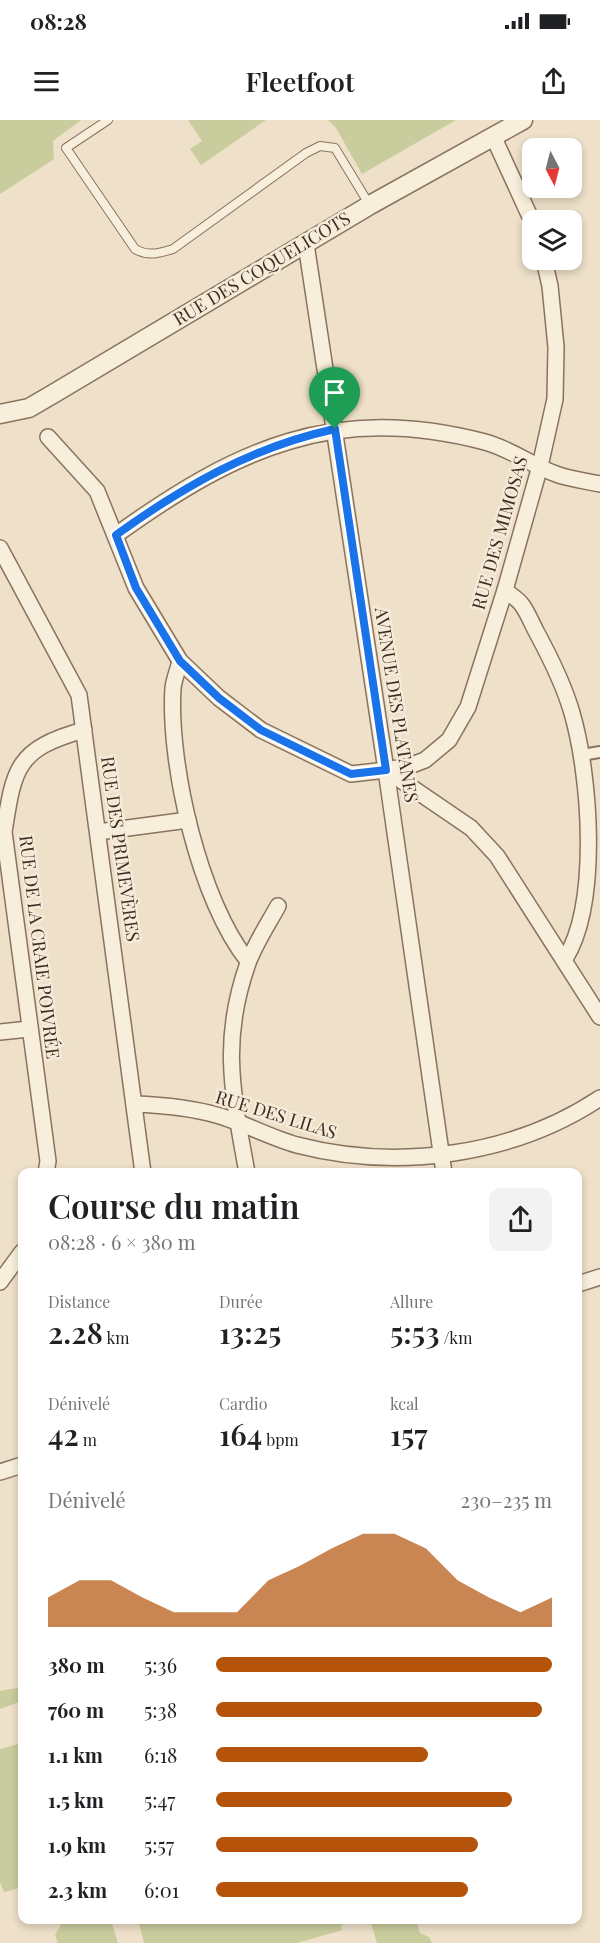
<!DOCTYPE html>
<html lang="fr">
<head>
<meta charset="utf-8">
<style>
	:root { --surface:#fff; --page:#f2f2f2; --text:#202124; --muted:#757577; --accent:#b45309 }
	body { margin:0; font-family:"Playfair Display",serif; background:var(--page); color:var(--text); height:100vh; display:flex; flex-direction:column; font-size:22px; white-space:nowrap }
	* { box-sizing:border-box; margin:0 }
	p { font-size:20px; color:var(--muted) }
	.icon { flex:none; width:33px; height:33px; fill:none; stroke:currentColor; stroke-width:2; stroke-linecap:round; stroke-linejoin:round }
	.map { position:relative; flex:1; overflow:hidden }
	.drawer { position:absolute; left:18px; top:1048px; width:564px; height:756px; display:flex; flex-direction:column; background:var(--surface); border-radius:12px; box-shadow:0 3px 9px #0003 }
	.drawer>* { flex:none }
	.needle { width:39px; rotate:173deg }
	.controls { position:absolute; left:522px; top:18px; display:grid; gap:12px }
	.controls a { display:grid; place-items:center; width:60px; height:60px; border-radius:12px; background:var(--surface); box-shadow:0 3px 9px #0003; font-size:30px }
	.pin { position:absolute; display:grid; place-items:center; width:51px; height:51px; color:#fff; margin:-62px -26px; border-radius:50% 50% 50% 0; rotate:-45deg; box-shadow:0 0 6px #0007 }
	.pin .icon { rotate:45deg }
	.round { display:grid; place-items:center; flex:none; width:63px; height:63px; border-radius:12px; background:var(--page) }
	.summary { display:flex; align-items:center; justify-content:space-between; height:102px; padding:0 30px }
	h1 { font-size:33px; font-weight:600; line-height:45px }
	.metrics { display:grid; grid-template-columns:repeat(3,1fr); gap:9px; height:102px; padding:6px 30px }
	.metrics div { display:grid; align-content:center }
	.metrics b { font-size:30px; font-weight:600 }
	.metrics small { font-size:16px; font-weight:400 }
	.metrics p { font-size:16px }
	.chart { height:168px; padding:12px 30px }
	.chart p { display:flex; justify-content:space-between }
	.chart svg { width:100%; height:108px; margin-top:6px; fill:var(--accent); opacity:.7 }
	ul { padding:0 30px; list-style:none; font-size:20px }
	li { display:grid; grid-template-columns:96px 72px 1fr; align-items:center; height:45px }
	li i { height:15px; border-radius:8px; background:var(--accent) }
	.status { display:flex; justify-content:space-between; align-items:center; height:42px; padding:0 30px; background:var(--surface); direction:ltr }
	.status svg { height:16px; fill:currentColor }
	header { display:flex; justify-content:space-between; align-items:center; height:78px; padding:0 30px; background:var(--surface); font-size:27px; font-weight:600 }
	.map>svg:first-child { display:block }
</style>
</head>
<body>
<div class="status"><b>08:28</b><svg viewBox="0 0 49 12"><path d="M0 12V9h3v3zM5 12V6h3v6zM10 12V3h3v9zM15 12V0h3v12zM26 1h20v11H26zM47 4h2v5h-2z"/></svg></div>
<header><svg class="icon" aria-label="menu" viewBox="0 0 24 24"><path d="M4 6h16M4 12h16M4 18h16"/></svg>Fleetfoot<svg class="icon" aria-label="share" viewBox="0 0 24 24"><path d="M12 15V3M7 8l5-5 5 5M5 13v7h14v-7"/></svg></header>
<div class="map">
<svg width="600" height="1823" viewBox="0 0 600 1823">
	<rect width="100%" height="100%" fill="#eee0c9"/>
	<!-- green -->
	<g fill="#c9cc9d">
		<polygon points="0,0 81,0 53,21 54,39 0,74"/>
		<polygon points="188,0 266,0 201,45 190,29 202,21"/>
		<polygon points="328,0 456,0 362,54 336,8"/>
		<polygon points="22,1567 22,1581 0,1589 0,1571"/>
		<polygon points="22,1623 22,1761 18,1763 19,1768 4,1772 0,1762 0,1629"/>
		<polygon points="71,1800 111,1800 118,1823 58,1823 55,1815 62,1803"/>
		<polygon points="138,1800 348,1800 349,1803 341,1805 342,1810 297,1823 144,1823"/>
		<polygon points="370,1800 416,1800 420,1813 429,1817 432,1823 377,1823"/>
	</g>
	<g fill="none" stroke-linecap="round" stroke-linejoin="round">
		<defs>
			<path id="service" d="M108 0 66 28 135 129C149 137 159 133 173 129L306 33 320 26 335 28 369 84"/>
			<polyline id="pedestrian" points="582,635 600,632"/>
			<g id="minor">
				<polyline points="493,16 532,101"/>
				<polyline points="306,124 386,650 444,1053"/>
				<polyline points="48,317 97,371 136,468 180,541 219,578 261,610 351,654 386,650 409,646 425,640 449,620 468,587 505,470 540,346 555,279 556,227 550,166 544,140"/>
				<path d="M116 415C237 328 334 283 485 322 511 329 531 345 556 354 569 359 586 361 600 364"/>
				<polyline points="0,428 79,575 143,1053"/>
				<path d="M505 470C510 475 518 479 522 485 528 493 532 504 537 513 551 539 564 565 572 593 590 655 600 783 565 839"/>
				<path d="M180 541C178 550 174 559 173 568 168 644 200 782 248 841"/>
				<polyline points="386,650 471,708 497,736 600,897"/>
				<polyline points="98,712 188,700"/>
				<polyline points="0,912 29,909"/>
				<path d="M134 984C163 985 193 988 220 996 246 1004 271 1018 297 1025 397 1051 513 1036 600 978"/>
				<path d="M46 1053 48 1041 4 712C14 648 16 629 84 610"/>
				<path d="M247 1053C233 974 220 922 248 843 255 824 268 804 278 786"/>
				<polyline points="0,1162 22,1132"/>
				<polyline points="578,1164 600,1157"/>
				<polyline points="0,1352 22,1345"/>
			</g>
			<polyline id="tertiary" points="0,294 29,288 53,274 370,85 523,0"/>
		</defs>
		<!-- service casing -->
		<use href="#service" stroke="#8a735e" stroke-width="10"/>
		<!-- pedestrian casing -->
		<use href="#pedestrian" stroke="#8a735e" stroke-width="14"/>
		<!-- minor casing -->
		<use href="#minor" stroke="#8a735e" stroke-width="18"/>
		<!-- tertiary casing -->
		<use href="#tertiary" stroke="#8a735e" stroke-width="21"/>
		<!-- service -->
		<use href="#service" stroke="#f8eedc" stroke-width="8"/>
		<!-- pedestrian -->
		<use href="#pedestrian" stroke="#f8eedc" stroke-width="10"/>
		<!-- minor -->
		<use href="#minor" stroke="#f8eedc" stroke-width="15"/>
		<!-- tertiary -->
		<use href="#tertiary" stroke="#f8eedc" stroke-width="18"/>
	</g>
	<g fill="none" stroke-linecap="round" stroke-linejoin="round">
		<defs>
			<path id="route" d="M335 309 386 650 351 654 261 610 219 578 180 541 136 468 116 415C184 366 252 327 335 309Z"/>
		</defs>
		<!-- route casing -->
		<use href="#route" stroke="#fff" stroke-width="12"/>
		<!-- route -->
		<use href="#route" stroke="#1a73e8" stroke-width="8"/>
	</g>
	<g text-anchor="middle" stroke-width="5" stroke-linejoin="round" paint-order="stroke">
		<!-- street labels -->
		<g font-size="18" fill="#3b2c21" stroke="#f5ebd8">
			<text transform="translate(262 149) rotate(-31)" y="6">RUE DES COQUELICOTS</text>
			<text transform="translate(500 413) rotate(-74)" y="6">RUE DES MIMOSAS</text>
			<text transform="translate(396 585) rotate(81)" y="6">AVENUE DES PLATANES</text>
			<text transform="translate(120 729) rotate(82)" y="6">RUE DES PRIMEVÈRES</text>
			<text transform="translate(39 827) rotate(83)" y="6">RUE DE LA CRAIE POIVRÉE</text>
			<text transform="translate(276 995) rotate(17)" y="6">RUE DES LILAS</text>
		</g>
	</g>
</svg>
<div class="controls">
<a><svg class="needle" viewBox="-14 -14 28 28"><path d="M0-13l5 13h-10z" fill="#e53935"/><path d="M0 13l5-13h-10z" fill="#757577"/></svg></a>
<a><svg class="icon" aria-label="layers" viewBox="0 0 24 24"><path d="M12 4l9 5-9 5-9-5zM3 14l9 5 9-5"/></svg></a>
</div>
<div class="pin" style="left:335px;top:309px;background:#1e9e55"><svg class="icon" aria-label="arrive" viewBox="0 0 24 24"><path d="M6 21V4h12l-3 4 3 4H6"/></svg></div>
<section class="drawer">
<div class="summary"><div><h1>Course du matin</h1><p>08:28 · 6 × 380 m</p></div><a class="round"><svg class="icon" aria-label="share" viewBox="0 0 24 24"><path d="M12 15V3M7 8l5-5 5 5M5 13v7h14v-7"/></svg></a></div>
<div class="metrics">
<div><p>Distance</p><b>2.28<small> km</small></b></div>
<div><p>Durée</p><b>13:25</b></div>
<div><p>Allure</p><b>5:53<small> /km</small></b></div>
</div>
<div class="metrics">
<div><p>Dénivelé</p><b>42<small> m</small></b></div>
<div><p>Cardio</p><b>164<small> bpm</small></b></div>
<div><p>kcal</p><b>157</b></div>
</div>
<div class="chart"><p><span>Dénivelé</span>230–235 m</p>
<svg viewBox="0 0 160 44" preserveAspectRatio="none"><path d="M0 44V32L10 25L20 25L30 32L40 38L50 38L60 38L70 25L80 19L90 12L100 6L110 6L120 12L130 25L140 32L150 38L160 32V44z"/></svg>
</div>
<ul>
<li><b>380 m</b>5:36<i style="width:100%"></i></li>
<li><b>760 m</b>5:38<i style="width:97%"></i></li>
<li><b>1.1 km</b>6:18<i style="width:63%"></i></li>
<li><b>1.5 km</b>5:47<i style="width:88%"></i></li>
<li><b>1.9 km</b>5:57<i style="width:78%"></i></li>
<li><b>2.3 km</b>6:01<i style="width:75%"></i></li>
</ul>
</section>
</div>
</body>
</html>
